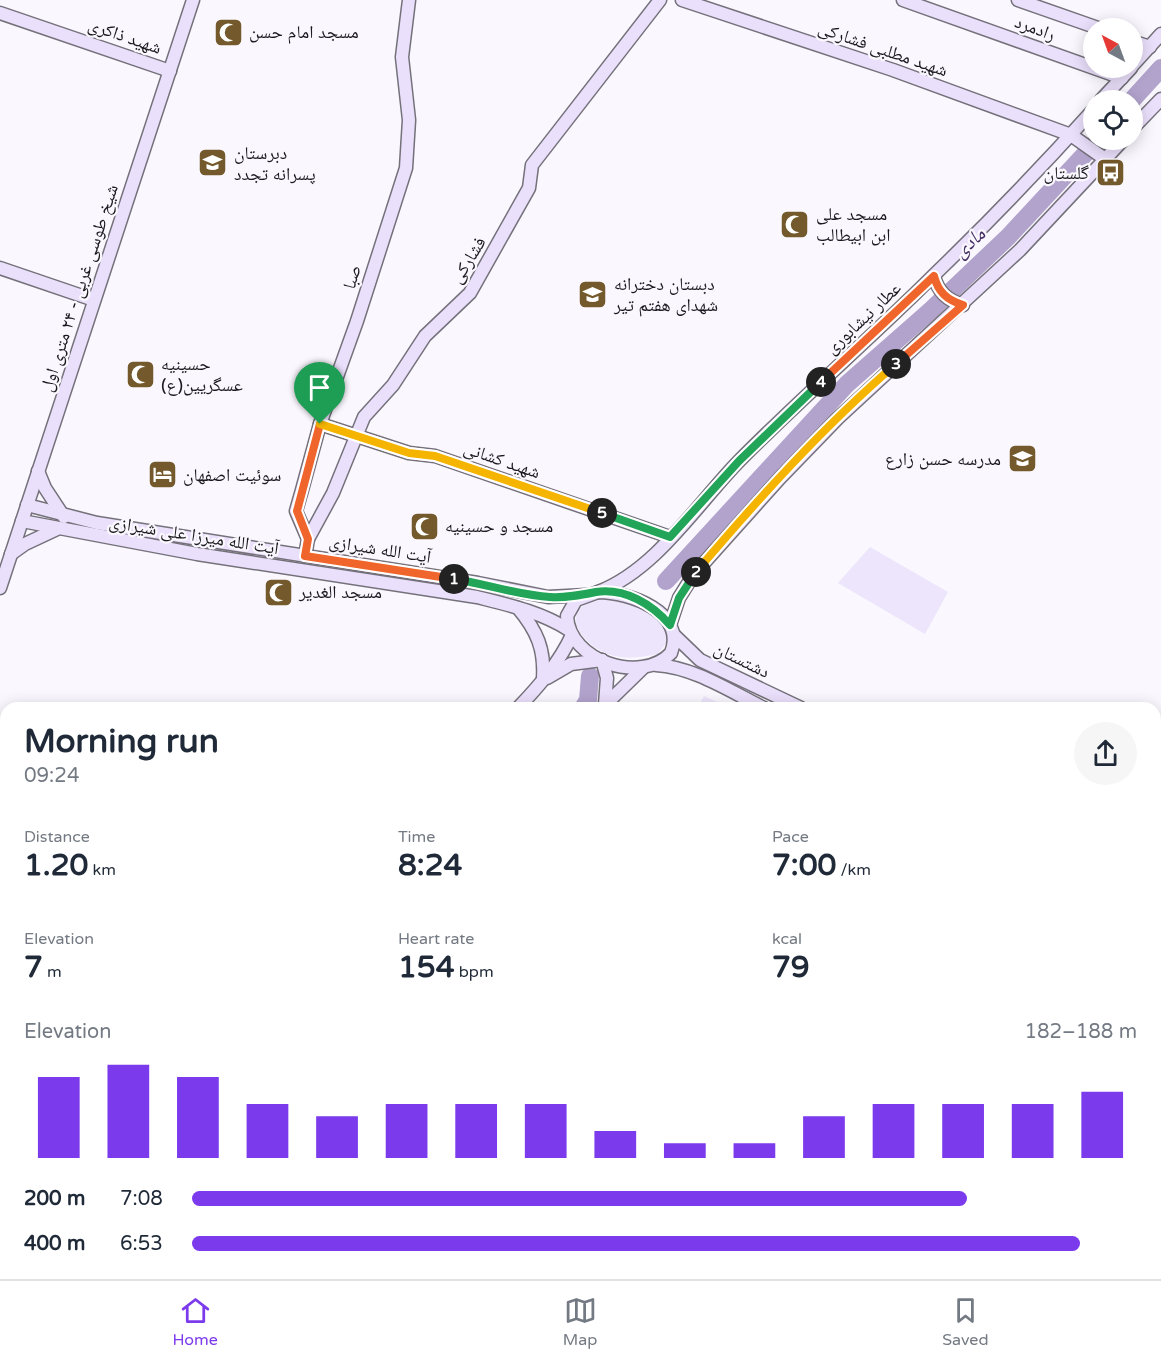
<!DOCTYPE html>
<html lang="en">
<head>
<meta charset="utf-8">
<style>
	:root { --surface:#fff; --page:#f6f6f7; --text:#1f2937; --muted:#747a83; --line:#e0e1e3; --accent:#7c3aed }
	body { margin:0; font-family:"Varela Round","Noto Naskh Arabic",sans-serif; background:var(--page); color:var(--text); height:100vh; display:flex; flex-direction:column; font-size:22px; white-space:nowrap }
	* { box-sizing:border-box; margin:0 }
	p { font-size:20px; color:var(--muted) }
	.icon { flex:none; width:33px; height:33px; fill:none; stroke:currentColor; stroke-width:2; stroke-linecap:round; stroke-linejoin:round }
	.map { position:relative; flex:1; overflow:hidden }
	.sheet { position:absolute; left:0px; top:702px; width:1161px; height:578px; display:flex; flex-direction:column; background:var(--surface); border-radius:18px 18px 0 0; box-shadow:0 3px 15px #0003 }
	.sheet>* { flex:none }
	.needle { width:39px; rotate:319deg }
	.buttons { position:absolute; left:1083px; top:18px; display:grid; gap:12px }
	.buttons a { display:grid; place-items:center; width:60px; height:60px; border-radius:50%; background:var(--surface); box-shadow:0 3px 15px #0003; font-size:30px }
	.pin { position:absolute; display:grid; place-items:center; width:51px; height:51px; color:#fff; margin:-62px -26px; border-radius:50% 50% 50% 0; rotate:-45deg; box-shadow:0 0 6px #0007 }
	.pin .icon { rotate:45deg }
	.km { position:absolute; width:30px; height:30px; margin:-15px; border-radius:50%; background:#222; color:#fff; font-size:16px; line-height:30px; text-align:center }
	.round { display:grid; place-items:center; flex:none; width:63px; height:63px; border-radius:32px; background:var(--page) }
	.head { display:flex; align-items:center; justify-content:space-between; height:102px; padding:0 24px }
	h1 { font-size:33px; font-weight:700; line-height:45px }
	.stats { display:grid; grid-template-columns:repeat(3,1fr); gap:9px; height:102px; padding:6px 24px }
	.stats div { display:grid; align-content:center }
	.stats b { font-size:30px; font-weight:700 }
	.stats small { font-size:16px; font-weight:400 }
	.stats p { font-size:16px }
	.chart { height:168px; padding:12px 24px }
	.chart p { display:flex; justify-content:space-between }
	.chart svg { width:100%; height:108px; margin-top:6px; stroke:var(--accent); stroke-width:6 }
	ul { padding:0 24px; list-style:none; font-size:20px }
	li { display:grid; grid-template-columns:96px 72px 1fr; align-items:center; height:45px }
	li i { height:15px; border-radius:8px; background:var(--accent) }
	.dock { display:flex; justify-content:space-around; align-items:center; height:84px; border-top:2px solid var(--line); background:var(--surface); font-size:16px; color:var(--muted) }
	.dock a { display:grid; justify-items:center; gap:3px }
	.dock .current { color:var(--accent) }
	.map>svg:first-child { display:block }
</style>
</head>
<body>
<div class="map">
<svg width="1161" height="1279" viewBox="0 0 1161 1279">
	<rect width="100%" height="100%" fill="#faf8fe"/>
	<!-- green -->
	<g fill="#ede5fc">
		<polygon points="870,547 948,592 925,634 838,583"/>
		<path d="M613 597C640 602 661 610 670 638L658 654C646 656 632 659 621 657 582 653 547 601 613 597Z"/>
		<polygon points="704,696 730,708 698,708"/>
		<polygon points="1161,733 1161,765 1155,762 1155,747"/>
	</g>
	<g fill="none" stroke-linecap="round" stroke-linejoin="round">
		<!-- river -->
		<g stroke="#b2a3cd" stroke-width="18">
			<polyline points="1132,100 1161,68"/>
			<polyline points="666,581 847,384 930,311 1008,237 1098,140"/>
			<polyline points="583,708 588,700 590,676"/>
			<polyline points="364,1274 365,1279"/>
		</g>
		<defs>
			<g id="secondary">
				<polyline points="682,0 893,70 1071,135 1105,159"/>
				<polyline points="903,0 1122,78"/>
				<polyline points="1018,0 1098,28"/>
				<polyline points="0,13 170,71"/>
				<polyline points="1132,41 1150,47"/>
				<polyline points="1132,66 1161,34"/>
				<polyline points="1101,100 1131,68"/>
				<polyline points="1132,129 1161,99"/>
				<polyline points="0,268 94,300"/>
				<path d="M934 276C938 292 947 300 963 305"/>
				<polyline points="320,424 409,453 435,456 670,537"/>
				<polyline points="38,471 45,488 64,517"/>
				<polyline points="27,505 97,523 478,583 548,597 586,595"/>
				<path d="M22 521 197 554 477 597C509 605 541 612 569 630"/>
				<polyline points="308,539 333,493 364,417 393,385 425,336 470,293 529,188 532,165 660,0"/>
				<polyline points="11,554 25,544 57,529"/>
				<polyline points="305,556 308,539 296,511 302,490 320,424 357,321 406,168 409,120 402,57 409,0"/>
				<polyline points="0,588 193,0"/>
				<path d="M598 592C656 570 697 504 739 461 802 397 870 339 933 276 989 222 1042 167 1094 109"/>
				<path d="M598 592C629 592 687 612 671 653 641 685 569 661 567 616L576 600Z"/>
				<path d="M518 608C537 631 545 649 543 679"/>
				<polyline points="670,625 679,598 694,574 780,478 838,418 1020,250 1123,140"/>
				<polyline points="674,635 700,660 801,708"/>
				<polyline points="602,660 607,678 605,704"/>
				<path d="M656 665C694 667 731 692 764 708"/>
				<polyline points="547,678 571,664 602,660"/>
				<path d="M518 708C539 686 559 663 572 635"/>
				<polyline points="602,708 643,668"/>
				<polyline points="1155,875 1161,878"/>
				<polyline points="1155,894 1161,897"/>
				<polyline points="0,945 6,945"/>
				<polyline points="1155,1075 1161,1078"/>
				<polyline points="1155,1271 1161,1274"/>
				<polyline points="384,1274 385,1279"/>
				<polyline points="1140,1274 1151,1279"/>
				<polyline points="117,1279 121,1274"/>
				<polyline points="128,1279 132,1274"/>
			</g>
		</defs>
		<!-- secondary casing -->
		<use href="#secondary" stroke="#74717a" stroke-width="15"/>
		<!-- secondary -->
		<use href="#secondary" stroke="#ebe0fc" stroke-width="12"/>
	</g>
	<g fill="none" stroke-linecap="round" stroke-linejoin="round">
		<defs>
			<polyline id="split-1" points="320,424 297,511 308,539 305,556 454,579"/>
			<path id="split-2" d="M454 579C486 584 518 595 550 597 566 598 581 595 596 592 625 588 652 604 670 625L679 598 696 572"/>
			<path id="split-3" d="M696 572C758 499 824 426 896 364"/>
			<path id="split-4" d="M821 382 934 276C938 292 947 300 963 305L896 364"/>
			<polyline id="split-5" points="602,513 670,537 739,461 821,382"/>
			<polyline id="split-6" points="320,424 409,453 435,456 602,513"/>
		</defs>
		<!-- split-1 casing -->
		<use href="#split-1" stroke="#fff" stroke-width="12"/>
		<!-- split-2 casing -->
		<use href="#split-2" stroke="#fff" stroke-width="12"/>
		<!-- split-3 casing -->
		<use href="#split-3" stroke="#fff" stroke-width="12"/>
		<!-- split-4 casing -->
		<use href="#split-4" stroke="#fff" stroke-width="12"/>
		<!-- split-5 casing -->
		<use href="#split-5" stroke="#fff" stroke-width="12"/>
		<!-- split-6 casing -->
		<use href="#split-6" stroke="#fff" stroke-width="12"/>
		<!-- split-1 -->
		<use href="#split-1" stroke="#f0652b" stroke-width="8"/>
		<!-- split-2 -->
		<use href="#split-2" stroke="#22a559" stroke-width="8"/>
		<!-- split-3 -->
		<use href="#split-3" stroke="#f5b400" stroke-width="8"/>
		<!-- split-4 -->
		<use href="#split-4" stroke="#f0652b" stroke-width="8"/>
		<!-- split-5 -->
		<use href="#split-5" stroke="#22a559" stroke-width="8"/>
		<!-- split-6 -->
		<use href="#split-6" stroke="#f5b400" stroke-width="8"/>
	</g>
	<!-- icons -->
	<defs>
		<symbol id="mosque-square" viewBox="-11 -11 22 22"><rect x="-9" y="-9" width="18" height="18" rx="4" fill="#73592b" stroke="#faf8fe"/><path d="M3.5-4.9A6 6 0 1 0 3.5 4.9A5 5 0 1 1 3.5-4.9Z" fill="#fff"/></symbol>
		<symbol id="school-square" viewBox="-11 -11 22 22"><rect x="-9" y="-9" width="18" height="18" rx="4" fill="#73592b" stroke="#faf8fe"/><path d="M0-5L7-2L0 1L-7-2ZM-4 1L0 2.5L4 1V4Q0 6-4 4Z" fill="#fff"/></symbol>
		<symbol id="bus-square" viewBox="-11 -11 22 22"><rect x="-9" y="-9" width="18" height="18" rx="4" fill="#73592b" stroke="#faf8fe"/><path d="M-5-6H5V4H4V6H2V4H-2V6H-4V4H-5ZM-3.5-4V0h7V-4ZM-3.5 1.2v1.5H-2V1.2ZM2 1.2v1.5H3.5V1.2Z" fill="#fff"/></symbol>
		<symbol id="hotel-square" viewBox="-11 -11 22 22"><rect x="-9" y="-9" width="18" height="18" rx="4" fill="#73592b" stroke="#faf8fe"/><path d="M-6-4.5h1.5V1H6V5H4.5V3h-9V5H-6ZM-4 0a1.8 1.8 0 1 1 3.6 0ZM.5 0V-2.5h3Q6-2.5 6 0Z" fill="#fff"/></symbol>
	</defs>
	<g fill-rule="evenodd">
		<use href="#mosque-square" x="212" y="16" width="33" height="33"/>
		<use href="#school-square" x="196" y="146" width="33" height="33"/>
		<use href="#bus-square" x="1094" y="156" width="33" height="33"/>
		<use href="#mosque-square" x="778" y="208" width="33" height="33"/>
		<use href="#school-square" x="576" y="278" width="33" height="33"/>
		<use href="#mosque-square" x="124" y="358" width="33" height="33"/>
		<use href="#school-square" x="1006" y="442" width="33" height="33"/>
		<use href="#hotel-square" x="146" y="458" width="33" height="33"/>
		<use href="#mosque-square" x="408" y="510" width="33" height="33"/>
		<use href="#mosque-square" x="262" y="576" width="33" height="33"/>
	</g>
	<g text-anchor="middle" stroke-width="4.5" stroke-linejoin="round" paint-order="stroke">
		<!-- street labels -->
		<g font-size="18" fill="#1a191d" stroke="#faf8fe">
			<text transform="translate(1035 28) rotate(20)" y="6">رادمرد</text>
			<text transform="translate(125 36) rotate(19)" y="6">شهید ذاکری</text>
			<text transform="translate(883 49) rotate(19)" y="6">شهید مطلبی فشارکی</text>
			<text transform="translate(468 260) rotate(-58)" y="6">فشارکی</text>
			<text transform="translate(352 277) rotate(-73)" y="6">صبا</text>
			<text transform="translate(79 288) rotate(-72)" y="6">شیخ طوسی غربی - ۲۴ متری اول</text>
			<text transform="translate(863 318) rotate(-43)" y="6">عطار نیشابوری</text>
			<text transform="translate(502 460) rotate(19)" y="6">شهید کشانی</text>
			<text transform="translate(194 535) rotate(9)" y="6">آیت الله میرزا علی شیرازی</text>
			<text transform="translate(380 549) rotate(9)" y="6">آیت الله شیرازی</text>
			<text transform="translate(742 660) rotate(26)" y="6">دشتستان</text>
		</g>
		<!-- poi labels -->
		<g font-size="18" fill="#1a191d" stroke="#faf8fe" text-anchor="start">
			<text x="249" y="38">مسجد امام حسن</text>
			<text x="234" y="159">دبرستان<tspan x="234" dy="21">پسرانه تجدد</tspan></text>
			<text x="1089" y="179" text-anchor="end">گلستان</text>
			<text x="816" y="220">مسجد علی<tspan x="816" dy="21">ابن ابیطالب</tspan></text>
			<text x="614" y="290">دبستان دخترانه<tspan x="614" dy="21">شهدای هفتم تیر</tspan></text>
			<text x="161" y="370">حسینیه<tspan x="161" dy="21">عسگریین(ع)</tspan></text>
			<text x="1001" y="465" text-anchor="end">مدرسه حسن زارع</text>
			<text x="183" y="481">سوئیت اصفهان</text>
			<text x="445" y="532">مسجد و حسینیه</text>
			<text x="299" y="598">مسجد الغدیر</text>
		</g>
		<!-- water labels -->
		<g font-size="20" font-style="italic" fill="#442e63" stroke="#faf8fe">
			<text transform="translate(969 242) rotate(-42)" y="7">مادی</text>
		</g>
	</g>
</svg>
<div class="buttons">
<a><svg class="needle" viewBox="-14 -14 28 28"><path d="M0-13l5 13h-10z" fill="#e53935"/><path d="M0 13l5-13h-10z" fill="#747a83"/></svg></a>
<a><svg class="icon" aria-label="locate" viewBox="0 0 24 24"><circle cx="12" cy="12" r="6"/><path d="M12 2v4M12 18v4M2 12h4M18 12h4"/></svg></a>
</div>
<div class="pin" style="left:320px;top:424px;background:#1e9e55"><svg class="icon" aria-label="arrive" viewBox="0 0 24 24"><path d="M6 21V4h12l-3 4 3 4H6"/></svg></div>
<b class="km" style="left:454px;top:579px">1</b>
<b class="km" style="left:696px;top:572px">2</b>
<b class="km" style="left:896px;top:364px">3</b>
<b class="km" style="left:821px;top:382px">4</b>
<b class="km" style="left:602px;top:513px">5</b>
<section class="sheet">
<div class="head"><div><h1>Morning run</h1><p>09:24</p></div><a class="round"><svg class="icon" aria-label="share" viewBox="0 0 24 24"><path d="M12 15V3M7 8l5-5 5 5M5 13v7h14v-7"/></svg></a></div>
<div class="stats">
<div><p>Distance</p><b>1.20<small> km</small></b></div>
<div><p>Time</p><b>8:24</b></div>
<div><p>Pace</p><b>7:00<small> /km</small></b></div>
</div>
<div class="stats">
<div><p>Elevation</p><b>7<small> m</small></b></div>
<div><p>Heart rate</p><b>154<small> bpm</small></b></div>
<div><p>kcal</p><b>79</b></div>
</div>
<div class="chart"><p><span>Elevation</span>182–188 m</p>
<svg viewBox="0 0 160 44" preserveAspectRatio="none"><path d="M5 44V11M15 44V6M25 44V11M35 44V22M45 44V27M55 44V22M65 44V22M75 44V22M85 44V33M95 44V38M105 44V38M115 44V27M125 44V22M135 44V22M145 44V22M155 44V17"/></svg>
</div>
<ul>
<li><b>200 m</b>7:08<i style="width:82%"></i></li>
<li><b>400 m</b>6:53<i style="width:94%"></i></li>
</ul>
</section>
</div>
<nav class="dock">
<a class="current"><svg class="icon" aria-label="home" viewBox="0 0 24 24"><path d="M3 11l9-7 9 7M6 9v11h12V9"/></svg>Home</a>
<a><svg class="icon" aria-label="map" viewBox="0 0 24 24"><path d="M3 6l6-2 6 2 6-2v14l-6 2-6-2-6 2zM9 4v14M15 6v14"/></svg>Map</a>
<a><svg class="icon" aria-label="saved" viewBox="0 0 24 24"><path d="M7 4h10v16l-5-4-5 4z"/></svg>Saved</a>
</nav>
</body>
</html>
